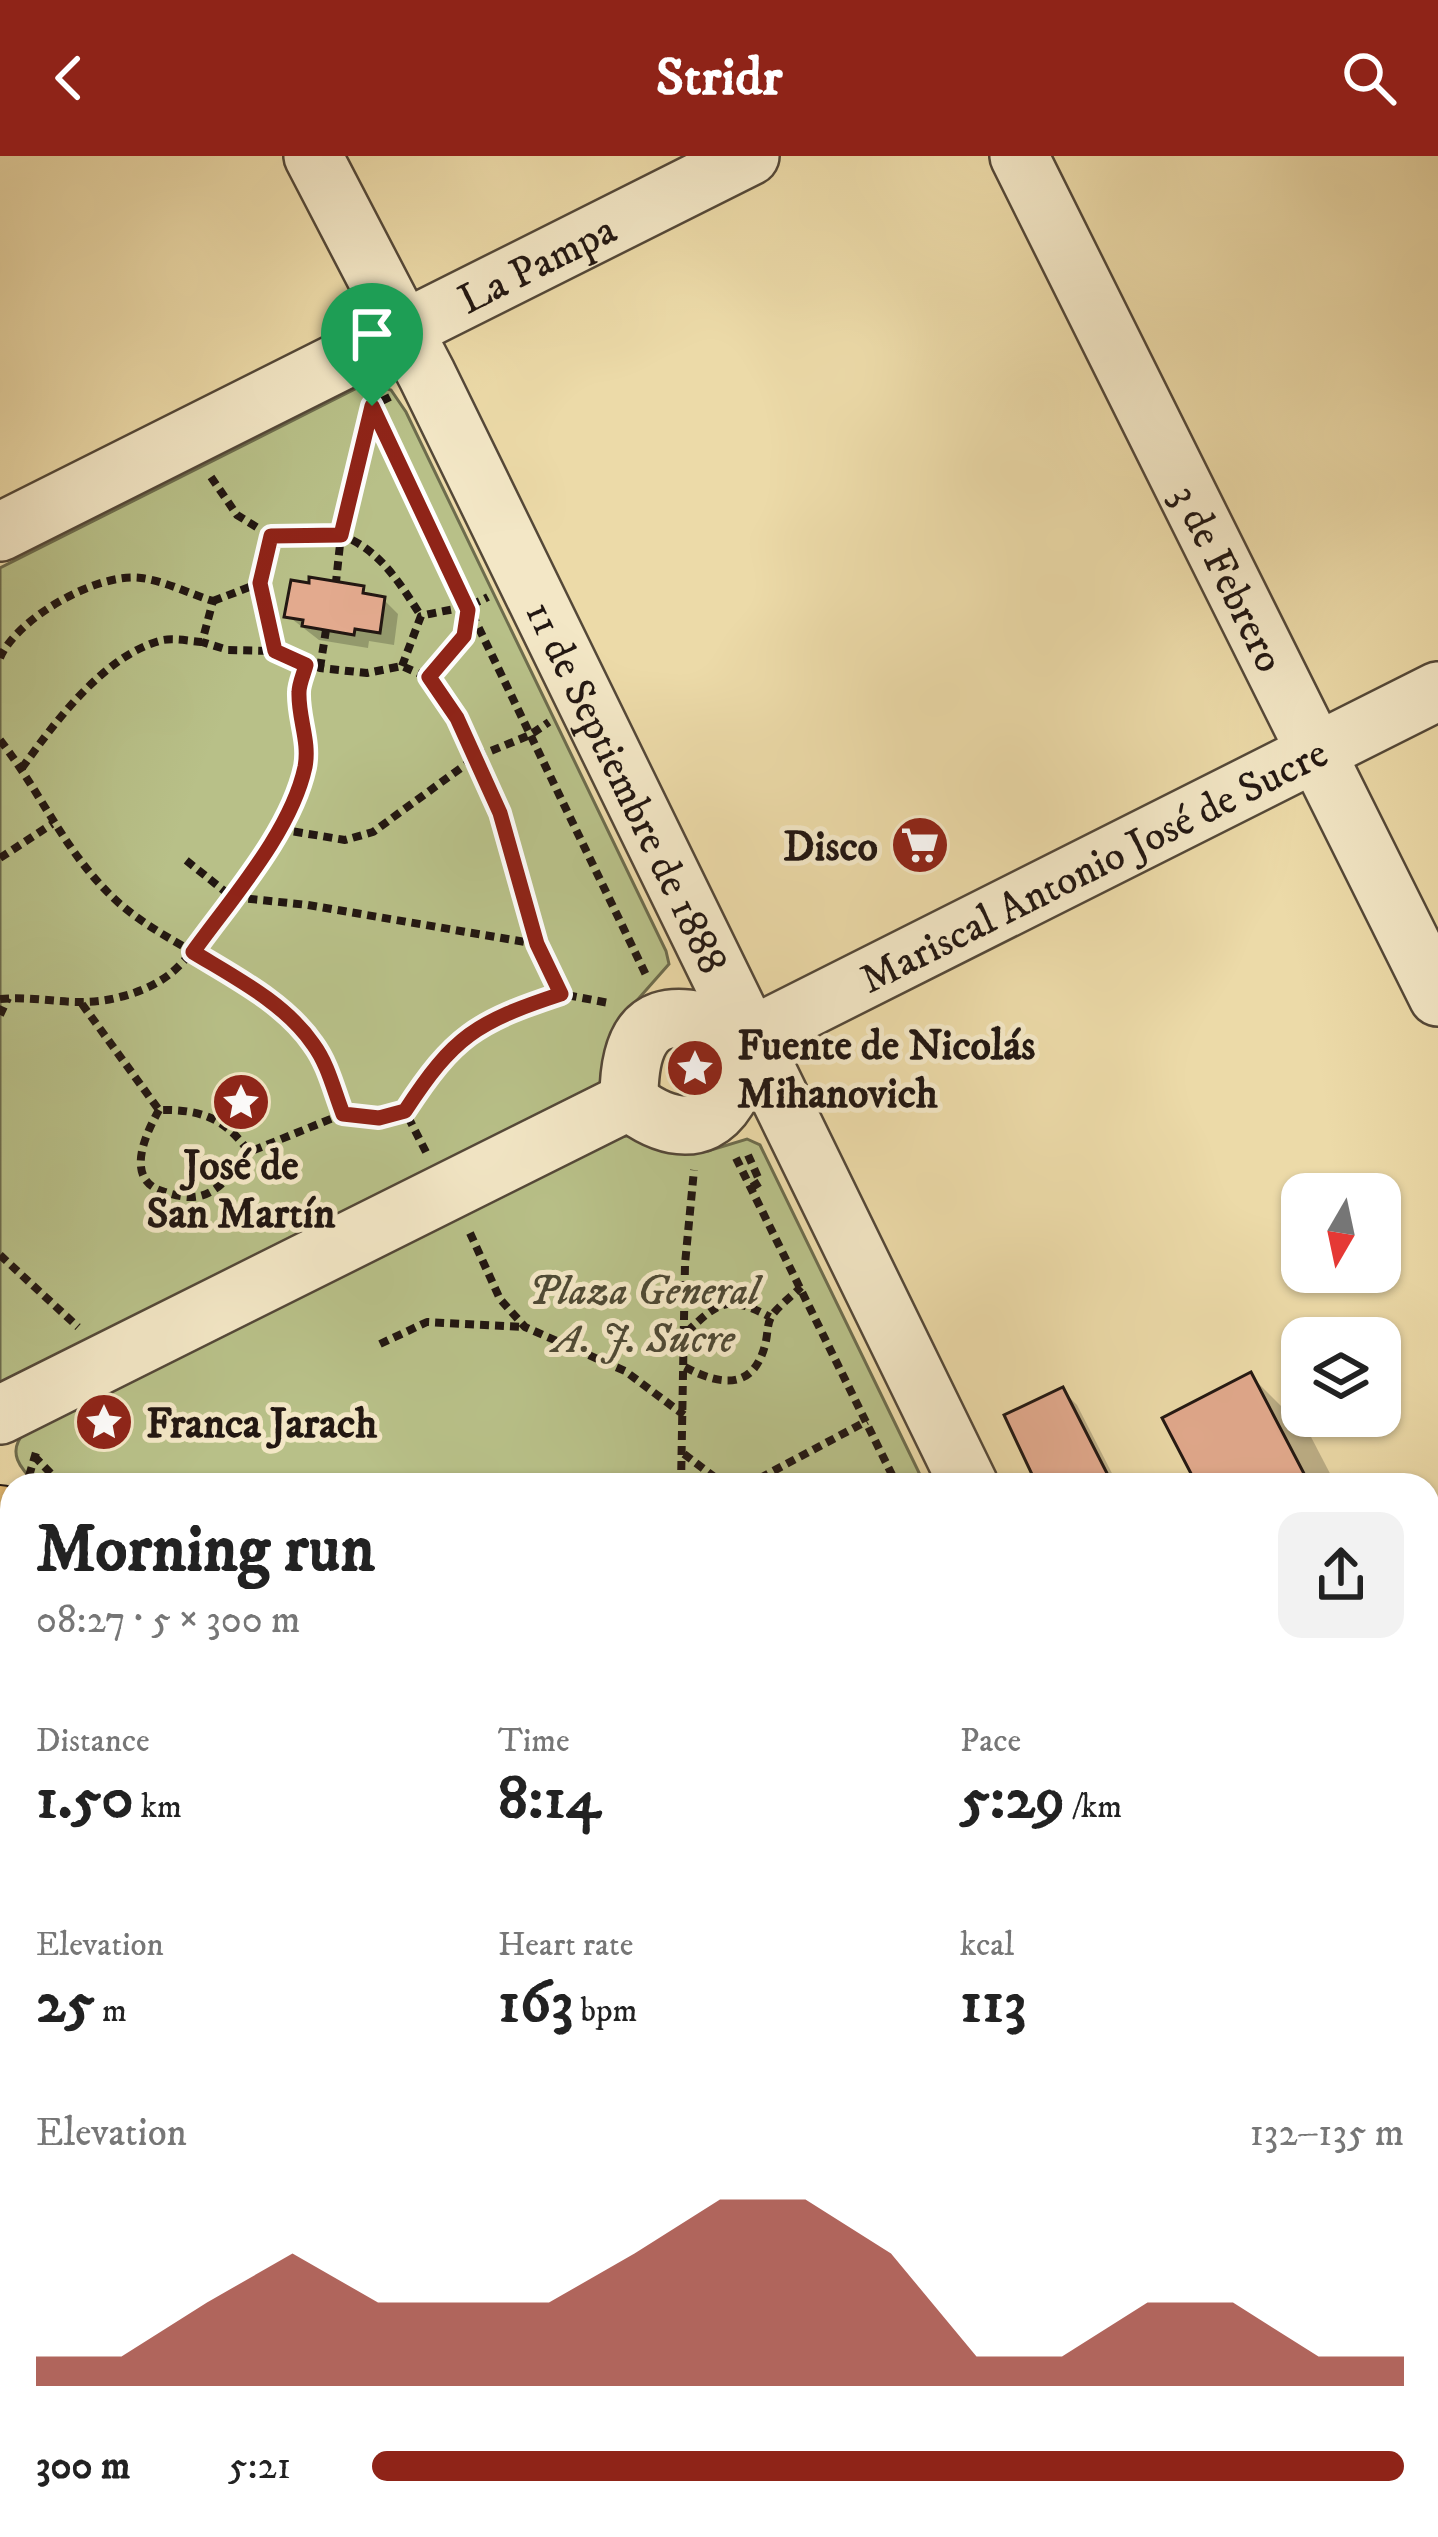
<!DOCTYPE html>
<html lang="en">
<head>
<meta charset="utf-8">
<style>
	:root { --surface:#fff; --page:#f2f2f2; --text:#222; --muted:#767676; --accent:#8f2418 }
	body { margin:0; font-family:"IM FELL DW Pica",serif; background:var(--page); color:var(--text); height:100vh; display:flex; flex-direction:column; font-size:45px; white-space:nowrap }
	* { box-sizing:border-box; margin:0 }
	p { font-size:39px; color:var(--muted) }
	.icon { flex:none; width:66px; height:66px; fill:none; stroke:currentColor; stroke-width:2; stroke-linecap:round; stroke-linejoin:round }
	.map { position:relative; flex:1; overflow:hidden }
	.side { position:absolute; left:0px; top:1317px; width:1440px; height:1065px; display:flex; flex-direction:column; background:var(--surface); border-radius:36px 36px 0 0; box-shadow:0 3px 9px #0004 }
	.side>* { flex:none }
	.needle { width:78px; rotate:189deg }
	.controls { position:absolute; left:1281px; top:1017px; display:grid; gap:24px }
	.controls a { display:grid; place-items:center; width:120px; height:120px; border-radius:24px; background:var(--surface); box-shadow:0 3px 9px #0004; font-size:60px }
	.pin { position:absolute; display:grid; place-items:center; width:102px; height:102px; color:#fff; margin:-123px -51px; border-radius:50% 50% 50% 0; rotate:-45deg; box-shadow:0 0 12px #0007 }
	.pin .icon { rotate:45deg }
	.round { display:grid; place-items:center; flex:none; width:126px; height:126px; border-radius:24px; background:var(--page) }
	.headline { display:flex; align-items:center; justify-content:space-between; height:204px; padding:0 36px }
	h1 { font-size:66px; font-weight:700; line-height:90px }
	.metrics { display:grid; grid-template-columns:repeat(3,1fr); gap:18px; height:204px; padding:12px 36px }
	.metrics div { display:grid; align-content:center }
	.metrics b { font-size:60px; font-weight:700 }
	.metrics small { font-size:33px; font-weight:400 }
	.metrics p { font-size:33px }
	.chart { height:336px; padding:24px 36px }
	.chart p { display:flex; justify-content:space-between }
	.chart svg { width:100%; height:216px; margin-top:12px; fill:var(--accent); opacity:.7 }
	ul { padding:0 36px; list-style:none; font-size:39px }
	li { display:grid; grid-template-columns:192px 144px 1fr; align-items:center; height:90px }
	li i { height:30px; border-radius:15px; background:var(--accent) }
	header { display:flex; justify-content:space-between; align-items:center; height:156px; padding:0 36px; background:var(--accent); color:#fff; font-size:54px; font-weight:700 }
	.map>svg:first-child { display:block }
</style>
</head>
<body>
<header><svg class="icon" aria-label="back" viewBox="0 0 24 24"><path d="M15 5l-7 7 7 7"/></svg>Stridr<svg class="icon" aria-label="search" viewBox="0 0 24 24"><circle cx="10" cy="10" r="6"/><path d="M15 15l6 6"/></svg></header>
<div class="map">
<svg width="1438" height="2381" viewBox="0 0 1438 2381">
	<rect width="100%" height="100%" fill="#ecdaa8"/>
	<filter id="stains"><feTurbulence type="fractalNoise" baseFrequency=".00167" numOctaves="4"/><feColorMatrix values="0 0 0 0 .2 0 0 0 0 .09 0 0 0 0 .02 0 0 0 .5 -.17"/></filter>
	<radialGradient id="worn" r=".72"><stop offset=".6" stop-color="#630" stop-opacity="0"/><stop offset="1" stop-color="#630" stop-opacity=".3"/></radialGradient>
	<!-- green -->
	<g fill="#b8c088" stroke="#6d6c4d" stroke-width="3">
		<polygon points="367,227 391,234 406,256 666,795 669,808 632,850 606,923 594,935 0,1231 0,412"/>
		<path d="M632 979 708 995 747 983 760 989 925 1329H37C20 1312 6 1296 25 1276L609 983Z"/>
		<polygon points="0,1551 12,1563 12,1738 0,1726"/>
		<polygon points="1428,1806 1438,1811 1438,2226 1428,2231"/>
		<polygon points="670,2370 842,2370 853,2381 681,2381"/>
	</g>
	<!-- shadow -->
	<g fill="#0003">
		<polygon points="362,433 371,442 384,444 398,458 394,489 369,485 368,492 319,484 288,460"/>
		<polygon points="1251,1220 1310,1279 1336,1329 1200,1329"/>
		<polygon points="1063,1235 1077,1249 1118,1329 1040,1329"/>
		<polygon points="0,1697 12,1709 0,1723"/>
	</g>
	<!-- building -->
	<g fill="#e3aa8e" stroke="#221712" stroke-width="3">
		<polygon points="309,421 364,430 363,437 385,441 380,477 355,473 354,479 302,470 303,464 284,461 291,424 309,427"/>
		<polygon points="1251,1216 1310,1329 1197,1329 1162,1262"/>
		<polygon points="1063,1231 1113,1329 1037,1329 1004,1259"/>
		<polygon points="0,1726 12,1738 12,1884 0,1873"/>
		<polygon points="519,2370 670,2370 681,2381 531,2381"/>
	</g>
	<g fill="none" stroke-linecap="round" stroke-linejoin="round">
		<defs>
			<g id="minor">
				<path id="s1" d="M313 0 427 219 969 1329"/>
				<path id="s2" d="M1019 0 1438 841"/>
				<path id="s3" d="M0 376 750 0"/>
				<path id="s4" d="M629 945C659 969 701 985 727 943 738 926 743 901 750 881L1438 535"/>
				<path d="M629 945C628 846 676 852 750 881"/>
				<polyline points="0,1259 629,945"/>
				<polyline points="1428,1420 1438,1415"/>
				<polyline points="0,1512 12,1524"/>
				<polyline points="1428,1781 1438,1785"/>
				<polyline points="0,1909 12,1921"/>
				<polyline points="0,2149 12,2143"/>
				<polyline points="497,2370 508,2381"/>
				<polyline points="874,2370 885,2381"/>
			</g>
			<g id="major">
				<polyline points="0,1363 12,1375"/>
				<polyline points="1428,2289 1438,2284"/>
				<polyline points="1020,2370 1031,2381"/>
				<polyline points="1248,2381 1269,2370"/>
			</g>
		</defs>
		<!-- minor casing -->
		<use href="#minor" stroke="#544838" stroke-width="62"/>
		<!-- major casing -->
		<use href="#major" stroke="#221712" stroke-width="70"/>
		<!-- path -->
		<g stroke="#221712" stroke-width="8" stroke-dasharray="9 6" stroke-linecap="butt">
			<path d="M390 241 372 250 341 379C380 394 399 426 421 460"/>
			<polyline points="368,242 647,821"/>
			<polyline points="211,321 237,359 271,380"/>
			<polyline points="260,427 276,495"/>
			<polyline points="213,445 260,427 271,380 341,379 336,426"/>
			<path d="M0 502C16 463 97 416 141 422 165 425 190 438 213 445L202 486 228 494 276 495 320 512 367 517 402 510 429 522 457 562 500 657 537 788 308 749 232 741 182 701"/>
			<path d="M402 510 421 460C448 453 464 454 488 441"/>
			<polyline points="320,512 326,474"/>
			<polyline points="429,522 464,480 467,455"/>
			<path d="M0 584C43 639 66 700 120 748 178 798 272 824 315 889 328 909 335 936 343 958L379 962 405 955"/>
			<path d="M22 612C55 566 105 498 163 484 174 482 190 485 202 486"/>
			<polyline points="279,673 345,684 373,676 476,601 530,579 549,566"/>
			<polyline points="0,702 52,668"/>
			<polyline points="537,788 561,838"/>
			<path d="M0 843C42 839 75 853 120 841 137 837 156 829 170 818 207 789 297 655 305 609 310 583 298 560 299 536 299 527 304 517 306 509"/>
			<path d="M82 848 159 954C200 953 225 962 249 996L343 958"/>
			<polyline points="0,859 8,842"/>
			<path d="M159 954C146 977 124 1023 162 1035 173 1039 188 1043 200 1040 221 1035 236 1012 249 996"/>
			<polyline points="426,996 405,955 435,909 465,879 517,852 561,838 609,847"/>
			<polyline points="748,999 760,1026 752,1031"/>
			<polyline points="736,1002 897,1329"/>
			<polyline points="470,1077 500,1143 525,1171 625,1215 684,1259"/>
			<polyline points="0,1099 78,1171"/>
			<path d="M687 1176C719 1145 729 1139 770 1161"/>
			<polyline points="380,1188 427,1166 523,1171"/>
			<path d="M685 1211C721 1230 755 1235 766 1185 768 1175 767 1166 773 1158 781 1148 792 1140 801 1131"/>
			<polyline points="684,1298 725,1329"/>
			<polyline points="34,1300 62,1329"/>
			<polyline points="29,1320 37,1293"/>
			<polyline points="681,1329 685,1108 694,1014"/>
			<polyline points="747,1329 867,1265"/>
			<polyline points="0,1590 12,1602"/>
			<polyline points="0,1641 12,1627"/>
			<polyline points="0,1709 12,1721"/>
			<polyline points="1428,1872 1438,1874"/>
			<polyline points="1428,1978 1438,1977"/>
			<polyline points="1428,2134 1438,2123"/>
			<polyline points="1428,2213 1438,2208"/>
			<polyline points="688,2370 699,2381"/>
			<polyline points="802,2370 813,2381"/>
		</g>
		<!-- minor -->
		<use href="#minor" stroke="#f3e7c6" stroke-width="57"/>
		<!-- major -->
		<use href="#major" stroke="#e6bd74" stroke-width="66"/>
	</g>
	<g fill="none" stroke-linecap="round" stroke-linejoin="round">
		<defs>
			<path id="route" d="M372 250 468 454 464 480 429 521 457 562 500 657 537 788 561 838C476 866 454 880 405 955L379 962 343 958C334 935 328 908 313 888 285 847 234 821 193 796 231 743 291 676 305 611 310 585 298 562 299 536 299 528 304 517 306 509L275 495 260 427 271 380 341 379Z"/>
		</defs>
		<!-- route casing -->
		<use href="#route" stroke="#fff" stroke-width="24"/>
		<!-- route -->
		<use href="#route" stroke="#8f2418" stroke-width="15"/>
	</g>
	<!-- icons -->
	<defs>
		<symbol id="supermarket-disc" viewBox="-11 -11 22 22"><circle r="9.5" fill="#8f2418" stroke="#f3e7c6"/><path d="M-6-5.5h2.5l.6 2H6L4.5 2H-2.5L-4.4-4H-6ZM-1.5 3.2a1.3 1.3 0 1 0 .1 0ZM3 3.2a1.3 1.3 0 1 0 .1 0Z" fill="#fff"/></symbol>
		<symbol id="sight-disc" viewBox="-11 -11 22 22"><circle r="9.5" fill="#8f2418" stroke="#f3e7c6"/><path d="M0-6L1.8-2.2L6-1.7L2.9 1.2L3.7 5.4L0 3.3L-3.7 5.4L-2.9 1.2L-6-1.7L-1.8-2.2Z" fill="#fff"/></symbol>
	</defs>
	<g fill-rule="evenodd">
		<use href="#supermarket-disc" x="887" y="656" width="66" height="66"/>
		<use href="#sight-disc" x="662" y="879" width="66" height="66"/>
		<use href="#sight-disc" x="208" y="913" width="66" height="66"/>
		<use href="#sight-disc" x="71" y="1233" width="66" height="66"/>
	</g>
	<g text-anchor="middle" stroke-width="10" stroke-linejoin="round" paint-order="stroke">
		<!-- street labels -->
		<g font-size="42" fill="#221712" stroke="#f3e7c6">
			<text dy="15" stroke="none"><textPath href="#s3" startOffset="600">La Pampa</textPath></text>
			<text dy="15" stroke="none"><textPath href="#s2" startOffset="471">3 de Febrero</textPath></text>
			<text dy="15" stroke="none"><textPath href="#s1" startOffset="705">11 de Septiembre de 1888</textPath></text>
			<text dy="15" stroke="none"><textPath href="#s4" startOffset="564">Mariscal Antonio José de Sucre</textPath></text>
		</g>
		<!-- poi labels -->
		<g font-size="42" font-weight="bold" fill="#221712" stroke="#f3e7c6" text-anchor="start">
			<text x="878" y="704" text-anchor="end">Disco</text>
			<text x="737" y="903">Fuente de Nicolás<tspan x="737" dy="48">Mihanovich</tspan></text>
			<text x="241" y="1023" text-anchor="middle">José de<tspan x="241" dy="48">San Martín</tspan></text>
			<text x="146" y="1281">Franca Jarach</text>
		</g>
		<!-- park labels -->
		<g font-size="42" font-style="italic" fill="#4f4a35" stroke="#f3e7c6">
			<text x="644" y="1148">Plaza General<tspan x="644" dy="48">A. J. Sucre</tspan></text>
		</g>
	</g>
	<rect width="100%" height="100%" filter="url(#stains)"/>
	<rect width="100%" height="100%" fill="url(#worn)"/>
</svg>
<div class="controls">
<a><svg class="needle" viewBox="-14 -14 28 28"><path d="M0-13l5 13h-10z" fill="#e53935"/><path d="M0 13l5-13h-10z" fill="#767676"/></svg></a>
<a><svg class="icon" aria-label="layers" viewBox="0 0 24 24"><path d="M12 4l9 5-9 5-9-5zM3 14l9 5 9-5"/></svg></a>
</div>
<div class="pin" style="left:372px;top:250px;background:#1e9e55"><svg class="icon" aria-label="arrive" viewBox="0 0 24 24"><path d="M6 21V4h12l-3 4 3 4H6"/></svg></div>
<section class="side">
<div class="headline"><div><h1>Morning run</h1><p>08:27 · 5 × 300 m</p></div><a class="round"><svg class="icon" aria-label="share" viewBox="0 0 24 24"><path d="M12 15V3M7 8l5-5 5 5M5 13v7h14v-7"/></svg></a></div>
<div class="metrics">
<div><p>Distance</p><b>1.50<small> km</small></b></div>
<div><p>Time</p><b>8:14</b></div>
<div><p>Pace</p><b>5:29<small> /km</small></b></div>
</div>
<div class="metrics">
<div><p>Elevation</p><b>25<small> m</small></b></div>
<div><p>Heart rate</p><b>163<small> bpm</small></b></div>
<div><p>kcal</p><b>113</b></div>
</div>
<div class="chart"><p><span>Elevation</span>132–135 m</p>
<svg viewBox="0 0 160 44" preserveAspectRatio="none"><path d="M0 44V38L10 38L20 27L30 17L40 27L50 27L60 27L70 17L80 6L90 6L100 17L110 38L120 38L130 27L140 27L150 38L160 38V44z"/></svg>
</div>
<ul>
<li><b>300 m</b>5:21<i style="width:100%"></i></li>
</ul>
</section>
</div>
</body>
</html>
